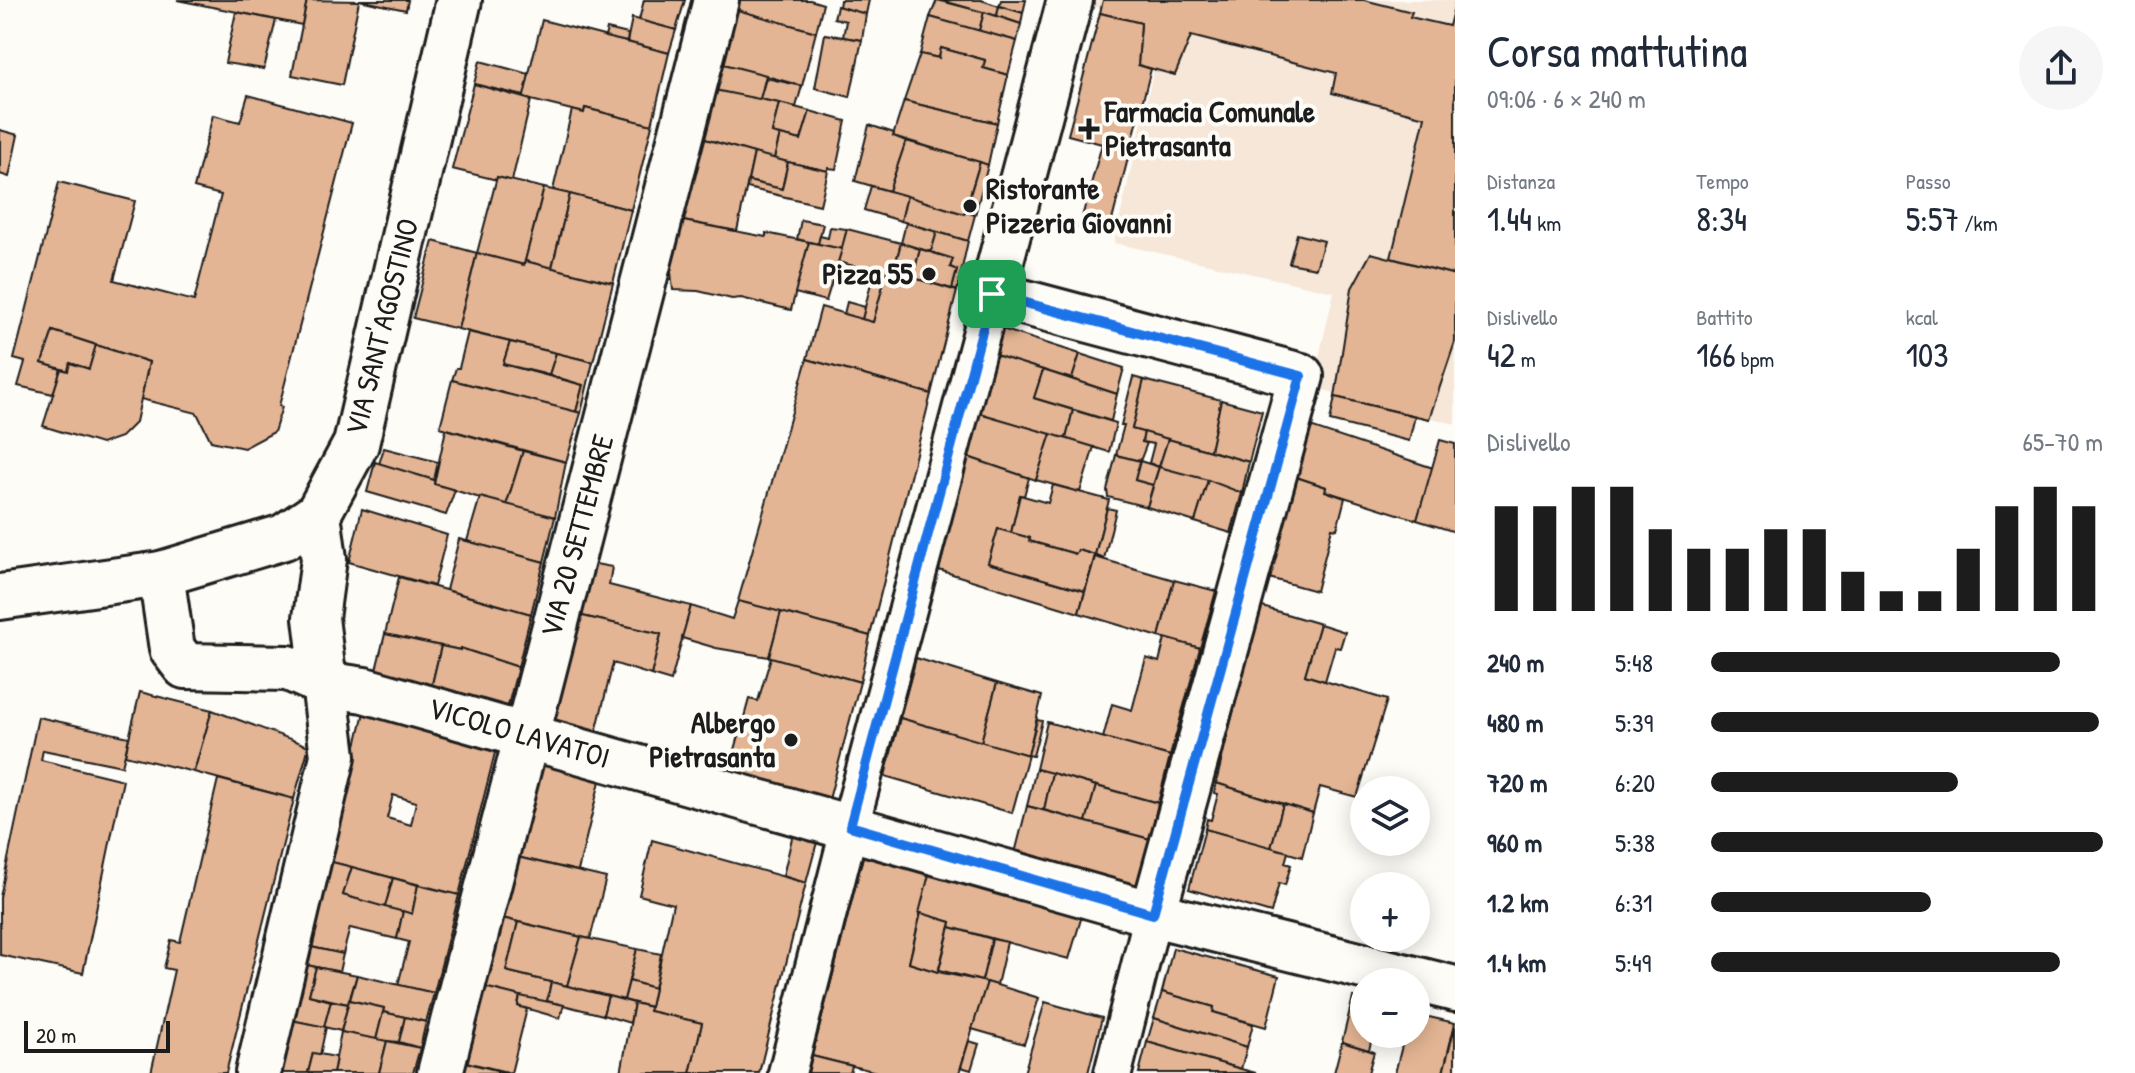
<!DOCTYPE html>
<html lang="it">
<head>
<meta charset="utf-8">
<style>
	:root { --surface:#fff; --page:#f6f6f7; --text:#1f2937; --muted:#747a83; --accent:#1c1c1c }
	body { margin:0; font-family:"Patrick Hand",sans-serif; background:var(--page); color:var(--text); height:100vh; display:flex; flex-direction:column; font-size:30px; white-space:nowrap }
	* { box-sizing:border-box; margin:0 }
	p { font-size:26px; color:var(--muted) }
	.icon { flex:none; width:44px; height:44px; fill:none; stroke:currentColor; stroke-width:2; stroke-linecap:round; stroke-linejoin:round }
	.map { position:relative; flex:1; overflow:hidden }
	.drawer { display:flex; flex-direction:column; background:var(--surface); width:680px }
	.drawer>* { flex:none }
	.buttons { position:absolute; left:1350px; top:776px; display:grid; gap:16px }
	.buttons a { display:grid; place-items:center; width:80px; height:80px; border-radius:50%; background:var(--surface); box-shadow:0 4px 20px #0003; font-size:40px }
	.scale { position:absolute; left:24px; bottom:20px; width:146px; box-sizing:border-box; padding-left:8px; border:4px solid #1c1c1c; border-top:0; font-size:22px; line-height:28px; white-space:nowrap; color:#1c1c1c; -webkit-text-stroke:6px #fdfcf7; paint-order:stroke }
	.pin { position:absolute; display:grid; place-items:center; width:68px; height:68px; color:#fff; margin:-34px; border-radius:16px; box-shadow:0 4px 12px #0006 }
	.round { display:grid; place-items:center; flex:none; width:84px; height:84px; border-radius:42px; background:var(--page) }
	.summary { display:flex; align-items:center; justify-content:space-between; height:136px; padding:0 32px }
	h1 { font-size:44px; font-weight:600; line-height:60px }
	.stats { display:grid; grid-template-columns:repeat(3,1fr); gap:12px; height:136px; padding:8px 32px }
	.stats div { display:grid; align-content:center }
	.stats b { font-size:34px; font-weight:600 }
	.stats small { font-size:22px; font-weight:400 }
	.stats p { font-size:22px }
	.chart { height:224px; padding:16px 32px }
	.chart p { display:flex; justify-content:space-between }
	.chart svg { width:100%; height:144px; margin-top:8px; stroke:var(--accent); stroke-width:6 }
	ul { padding:0 32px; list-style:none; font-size:26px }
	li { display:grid; grid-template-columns:128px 96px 1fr; align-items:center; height:60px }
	li i { height:20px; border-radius:10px; background:var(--accent) }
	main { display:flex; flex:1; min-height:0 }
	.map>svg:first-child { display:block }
</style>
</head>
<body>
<main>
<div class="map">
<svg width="1455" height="1073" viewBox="0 0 1455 1073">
	<rect width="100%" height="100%" fill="#fdfcf7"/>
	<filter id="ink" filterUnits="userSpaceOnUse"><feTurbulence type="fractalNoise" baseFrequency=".0125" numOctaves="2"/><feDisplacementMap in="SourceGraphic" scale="16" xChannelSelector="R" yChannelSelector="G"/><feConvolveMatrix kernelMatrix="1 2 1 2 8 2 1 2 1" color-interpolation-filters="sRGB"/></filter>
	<g filter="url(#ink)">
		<!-- built -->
		<polygon fill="#f6e7d9" points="1097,0 1455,0 1455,424 1312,387 1334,292 1114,243 1164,25 1095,7"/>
		<!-- building -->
		<g fill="#e4b594" stroke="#1c1c1c" stroke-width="2" fill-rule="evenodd">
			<polygon points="177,0 307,0 302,25"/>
			<polygon points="307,0 359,1 342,85 292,75"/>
			<polygon points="359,0 408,0 406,10"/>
			<polygon points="644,0 685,0 676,30 639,20"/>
			<polygon points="732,0 810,0 823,4 816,32 730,8"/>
			<polygon points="840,0 869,0 866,14 839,7"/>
			<polygon points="937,0 984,12 979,31 930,17"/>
			<polygon points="940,0 981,0 999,6 997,16"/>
			<polygon points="1001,0 1026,0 1023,13 999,6"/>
			<polygon points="1103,0 1364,0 1412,12 1410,17 1449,26 1455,3 1455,275 1391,258 1425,117 1332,93 1336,73 1191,36 1175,75 1138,65 1141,23 1100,13"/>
			<polygon points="837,6 866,14 862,40 843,37 846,21 834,18"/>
			<polygon points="999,6 1023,13 1021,24 997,16"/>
			<polygon points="730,8 816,32 802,86 716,62"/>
			<polygon points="236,12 276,20 264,69 225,63"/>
			<polygon points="984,12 1021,24 1017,41 979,31"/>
			<polygon points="1100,13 1141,23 1138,65 1151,69 1108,236 1079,228 1102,144 1068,135"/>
			<polygon points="930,17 1017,41 1008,75 983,68 985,60 941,48 939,58 920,54"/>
			<polygon points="632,18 676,30 669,53 627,42"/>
			<polygon points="542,20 669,53 652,125 585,108 584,113 523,98"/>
			<polygon points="607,29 628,34 627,42 605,37"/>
			<polygon points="825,34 862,40 850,97 815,88"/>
			<polygon points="941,48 985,60 983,68 1008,75 997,123 904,101 920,54 939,58"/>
			<polygon points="480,61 529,74 524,96 474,84"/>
			<polygon points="716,62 766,75 760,100 709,89"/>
			<polygon points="766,78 802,86 796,107 760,99"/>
			<polygon points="474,84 531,100 512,181 497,177 497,180 452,169"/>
			<polygon points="709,89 779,103 772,133 780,135 774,159 698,137"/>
			<polygon points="248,95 352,123 279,406 282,407 274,432 244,448 211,441 197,413 141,399 149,362 53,331 42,363 61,369 53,394 18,386 25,362 14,359 59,182 135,201 114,280 194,301 221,195 194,188 213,115 240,122"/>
			<polygon points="904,101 997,123 988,165 893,136"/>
			<polygon points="779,103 810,111 801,140 772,133"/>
			<polygon points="585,108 652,125 631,210 553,190 572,110 584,113"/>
			<polygon points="810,111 846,121 836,169 828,168 828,171 774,159 780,135 801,140"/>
			<polygon points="869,125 894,133 893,136 906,141 889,191 855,181"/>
			<polygon points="0,130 18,135 9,177 0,174"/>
			<polygon points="698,137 754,153 737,231 678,220"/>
			<polygon points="906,141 980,162 964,214 889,191"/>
			<polygon points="754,153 788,162 782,189 748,181"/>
			<polygon points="788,162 828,171 820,205 747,188 748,181 782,189"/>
			<polygon points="980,162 988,165 975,215 965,212"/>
			<polygon points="497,177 544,188 524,265 477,253"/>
			<polygon points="871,186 907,196 901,221 864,210"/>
			<polygon points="544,188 570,194 552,268 525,261"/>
			<polygon points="570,194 631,210 613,283 552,268"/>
			<polygon points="907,196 964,214 965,212 975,215 968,241 901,221"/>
			<polygon points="678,220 766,237 766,233 809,242 791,310 741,298 732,299 698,291 673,290 669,254"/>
			<polygon points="801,220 823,224 818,244 797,239"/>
			<polygon points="906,223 937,232 931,252 901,243"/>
			<polygon points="830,227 847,229 842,249 818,244 820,236 828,238"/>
			<polygon points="847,229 901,243 893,273 887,270 886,274 838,262"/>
			<polygon points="937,232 968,241 957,291 952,289 957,270 950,267 953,259 931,252"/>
			<polygon points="1297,234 1324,241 1316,268 1289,263"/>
			<polygon points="433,241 477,253 458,329 413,318"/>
			<polygon points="809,242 842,249 826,301 795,293"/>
			<polygon points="901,243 920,249 913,278 893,273"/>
			<polygon points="920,249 953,259 950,267 957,270 952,289 913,278"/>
			<polygon points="477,253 524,265 525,261 613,283 593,362 458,329"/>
			<polygon points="1371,253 1455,275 1455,342 1429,419 1335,397 1352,288"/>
			<polygon points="887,270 957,291 931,394 807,359 821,307 873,322"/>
			<polygon points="874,271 886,274 873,322 862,319"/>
			<polygon points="847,302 865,307 862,319 844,314"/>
			<polygon points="999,328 1080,354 1072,379 992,354"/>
			<polygon points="53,331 96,345 89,369 70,363 68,371 42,363"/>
			<polygon points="468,332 510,342 503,364 583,385 576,412 452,380 456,368 459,368"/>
			<polygon points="510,342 556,353 549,375 503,364"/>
			<polygon points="96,345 149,362 136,422 121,437 101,444 43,426 61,369 68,371 70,363 89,369"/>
			<polygon points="556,353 593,362 581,413 576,412 583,385 549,375"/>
			<polygon points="992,354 1043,370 1034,398 1073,410 1066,439 979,413"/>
			<polygon points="1080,354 1124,368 1117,394 1072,379"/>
			<polygon points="807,359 931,394 870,636 738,601"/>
			<polygon points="1043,370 1117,394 1111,421 1034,398"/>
			<polygon points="1133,377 1144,380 1132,429 1144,432 1142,442 1147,443 1140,461 1116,455 1124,425 1121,425"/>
			<polygon points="452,380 581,413 566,462 440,427"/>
			<polygon points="1144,380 1221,400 1210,451 1132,429"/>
			<polygon points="1335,397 1415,416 1409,441 1330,421"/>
			<polygon points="1221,400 1262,411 1249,462 1210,451"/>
			<polygon points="1073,410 1116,423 1109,452 1066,439"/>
			<polygon points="979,413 1051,434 1036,480 968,457"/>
			<polygon points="1309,424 1313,428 1433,468 1417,520 1325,491 1326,487 1296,477"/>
			<polygon points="446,429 523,451 506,506 434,484"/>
			<polygon points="1144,432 1168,439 1159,467 1149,463 1154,444 1142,442"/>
			<polygon points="1051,434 1094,447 1080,492 1036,480"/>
			<polygon points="1168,439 1249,462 1242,493 1159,467"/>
			<polygon points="1440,440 1455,444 1455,532 1417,520"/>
			<polygon points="384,448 438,462 434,480 379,464"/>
			<polygon points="523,451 566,462 555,517 506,506"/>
			<polygon points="1116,455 1140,461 1135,480 1153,485 1147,507 1108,497 1107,490"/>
			<polygon points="968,457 1029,478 1024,496 1020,495 1011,533 998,529 988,563 1085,591 1079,613 939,570"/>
			<polygon points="1140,461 1159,467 1153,485 1135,480"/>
			<polygon points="375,462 434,480 434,484 455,490 446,515 367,492"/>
			<polygon points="1159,467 1208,480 1195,522 1147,507"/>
			<polygon points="1296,477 1326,487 1325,491 1345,498 1337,529 1332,528 1316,591 1269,578"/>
			<polygon points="1208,480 1242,493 1231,533 1195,522"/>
			<polygon points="1053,485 1109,500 1095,555 1078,550 1076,554 1029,541 1030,538 1011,533 1020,495 1048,503"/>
			<polygon points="480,497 555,517 544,562 467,541"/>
			<polygon points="1107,508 1116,510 1104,559 1095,555"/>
			<polygon points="362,509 447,535 434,586 349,562"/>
			<polygon points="998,529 1030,538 1029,541 1076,554 1078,550 1095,555 1085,591 988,563"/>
			<polygon points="459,539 544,562 531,614 446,590"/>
			<polygon points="1095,557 1174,580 1159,637 1079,613"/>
			<polygon points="590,563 612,567 609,585 691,606 671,681 651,675 661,634 578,615"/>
			<polygon points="399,577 531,614 518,667 460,648 460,650 385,634"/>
			<polygon points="1174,580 1216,591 1200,648 1159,637"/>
			<polygon points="738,601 781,612 769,657 716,648 682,638 691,606 732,619"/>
			<polygon points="1259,606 1320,624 1305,675 1387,700 1357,797 1320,787 1313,813 1216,783"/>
			<polygon points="781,612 870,636 860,682 769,657"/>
			<polygon points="578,615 661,634 651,675 613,663 594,741 551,729"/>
			<polygon points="1320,624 1345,632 1340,648 1335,647 1325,681 1305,675"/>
			<polygon points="385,634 441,646 429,697 373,682"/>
			<polygon points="1165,638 1200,648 1170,756 1103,738 1112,704 1132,710 1146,658 1159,662"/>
			<polygon points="441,646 460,650 460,648 518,667 505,717 429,697"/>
			<polygon points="771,657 860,682 827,807 727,779 749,699 758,701"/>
			<polygon points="916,658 997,683 981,742 900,718"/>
			<polygon points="997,683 1042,696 1028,755 981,742"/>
			<polygon points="140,692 212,710 194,772 125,755"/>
			<path d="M366 704 498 741 459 895 328 861ZM393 795 416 802 411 825 387 818Z"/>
			<polygon points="212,710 309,746 294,799 194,772"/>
			<polygon points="38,717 129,737 122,766 43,750 41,760 123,780 83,973 0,955 0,897"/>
			<polygon points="900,718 1028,755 1012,813 885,776"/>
			<polygon points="1037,720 1042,721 1033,756 1028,755"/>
			<polygon points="1047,722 1170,756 1158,803 1036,769"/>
			<polygon points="543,755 602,773 578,871 517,857"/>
			<polygon points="1036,769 1052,773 1044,810 1027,806"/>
			<polygon points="1052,773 1096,786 1086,822 1044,810"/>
			<polygon points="218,779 294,799 226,1073 151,1073 174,970 164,968 171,940 180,942"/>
			<polygon points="1216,783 1283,804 1271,848 1205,829 1207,819 1211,820 1218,794 1214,793"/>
			<polygon points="1096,786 1158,803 1150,839 1086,822"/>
			<polygon points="1283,804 1313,813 1302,857 1271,848"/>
			<polygon points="1027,806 1150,839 1135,899 1013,861"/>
			<polygon points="795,825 820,831 806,883 783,876"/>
			<polygon points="1205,829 1288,852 1285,863 1291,865 1285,885 1279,883 1271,913 1189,889"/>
			<polygon points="652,840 806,883 759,1073 690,1073 702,1023 649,1011 673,904 639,895"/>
			<polygon points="867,841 933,859 909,963 938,972 987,982 959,1073 881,1073 812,1056"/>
			<polygon points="517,857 606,878 590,939 502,918"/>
			<polygon points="933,859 1084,909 1069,959 950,927 951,922 919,913"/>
			<polygon points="328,861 352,867 343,895 403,911 397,939 350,928 343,954 311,947 308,962 304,961"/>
			<polygon points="352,867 393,878 385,907 343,895"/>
			<polygon points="393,878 418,885 412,914 385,907"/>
			<polygon points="418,885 459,895 434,993 398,985 409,942 397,939 403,911 412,914"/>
			<polygon points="921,913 951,922 938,972 909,963"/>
			<polygon points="502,918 518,922 506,971 551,982 547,1003 484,987"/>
			<polygon points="518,922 581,937 567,986 506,971"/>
			<polygon points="950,927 992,939 982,981 939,970"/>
			<polygon points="581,937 637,949 624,1000 567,986"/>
			<polygon points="992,939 1007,942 997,985 982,981"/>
			<polygon points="311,947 343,954 339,972 307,965"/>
			<polygon points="1173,948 1279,976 1266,1027 1213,1012 1214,1007 1162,992"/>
			<polygon points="637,949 661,954 654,988 629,981"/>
			<polygon points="304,961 308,962 307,965 316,967 309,995 331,1001 324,1027 286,1019"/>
			<polygon points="316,967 357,975 348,1004 309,995"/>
			<polygon points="357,975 434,993 426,1022 383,1012 384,1008 350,1000"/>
			<polygon points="629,981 654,988 650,1007 624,1000"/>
			<polygon points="551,982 608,996 603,1015 547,1001"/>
			<polygon points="987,982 1039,998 1024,1044 972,1029"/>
			<polygon points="484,987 520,996 518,1006 527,1009 511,1073 466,1062"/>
			<polygon points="1162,992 1214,1007 1213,1012 1253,1024 1247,1047 1154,1018"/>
			<polygon points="520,996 564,1005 560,1018 518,1006"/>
			<polygon points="608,996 634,1003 630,1023 603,1015"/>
			<polygon points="1353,997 1364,1000 1364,1034 1373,1034 1369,1050 1342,1042"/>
			<polygon points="349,1000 384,1008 376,1040 341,1032"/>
			<polygon points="331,1001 348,1004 341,1031 324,1027"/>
			<polygon points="1045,1002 1102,1018 1088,1073 1024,1073"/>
			<polygon points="634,1003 650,1007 649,1011 702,1023 690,1073 621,1073"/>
			<polygon points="383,1012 405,1017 399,1042 376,1040"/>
			<polygon points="1416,1014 1455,1023 1443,1073 1395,1073 1405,1034 1416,1034"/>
			<polygon points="405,1017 426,1022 420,1048 399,1042"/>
			<polygon points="1154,1018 1247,1047 1241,1069 1147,1042"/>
			<polygon points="286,1019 326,1027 320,1055 313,1053 308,1073 272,1073"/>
			<polygon points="1455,1026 1455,1073 1443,1073"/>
			<polygon points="341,1032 387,1041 379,1073 333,1073"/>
			<polygon points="387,1041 420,1048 413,1073 379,1073"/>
			<polygon points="969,1041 979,1044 971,1070 961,1067"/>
			<polygon points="1147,1042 1241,1069 1256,1073 1139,1073"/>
			<polygon points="1342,1042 1374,1052 1368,1073 1334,1073"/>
			<polygon points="313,1053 336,1057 333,1073 308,1073"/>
			<polygon points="812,1056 852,1066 850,1073 808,1073"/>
			<polygon points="466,1062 476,1065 508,1073 464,1073"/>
		</g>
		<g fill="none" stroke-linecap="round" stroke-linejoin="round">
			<defs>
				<g id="pedestrian">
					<polyline points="787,1073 850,826 992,294"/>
					<polyline points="1113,1073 1153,914"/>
				</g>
				<g id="minor">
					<polyline points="1070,0 992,294 1301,376 1153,914"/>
					<polyline points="161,574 172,649 185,666 288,668 324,684 364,690 1153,914 1455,989"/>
					<polyline points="0,597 161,574 284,537 318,514"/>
					<polyline points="258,1073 333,756 316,618 324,559 318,514 356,444 459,0"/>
					<polyline points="440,1073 716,0"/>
				</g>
			</defs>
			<!-- pedestrian casing -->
			<use href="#pedestrian" stroke="#1c1c1c" stroke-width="42"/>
			<!-- minor casing -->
			<use href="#minor" stroke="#1c1c1c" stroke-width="50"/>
			<!-- pedestrian -->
			<use href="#pedestrian" stroke="#fdfcf7" stroke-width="36"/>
			<!-- minor -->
			<use href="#minor" stroke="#fdfcf7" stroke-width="44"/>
		</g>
	</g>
	<g fill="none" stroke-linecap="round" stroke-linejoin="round" filter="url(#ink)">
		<defs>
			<polygon id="route" points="992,294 1301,376 1153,914 850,826"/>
		</defs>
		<!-- route casing -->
		<use href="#route" stroke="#fff" stroke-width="16"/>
		<!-- route -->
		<use href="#route" stroke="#1a73e8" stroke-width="10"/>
	</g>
	<!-- markers -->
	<g fill="#1c1c1c" stroke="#fdfcf7" stroke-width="3">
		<path d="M1085 117h8v8h8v8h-8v8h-8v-8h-8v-8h8z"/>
		<circle cx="970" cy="206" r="8"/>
		<circle cx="929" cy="274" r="8"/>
		<circle cx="791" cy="740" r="8"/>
	</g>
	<g text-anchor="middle" stroke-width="8" stroke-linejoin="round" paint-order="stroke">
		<!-- poi labels -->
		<g font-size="30" font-weight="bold" fill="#1c1c1c" stroke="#fdfcf7" text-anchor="start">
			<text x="1105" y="122">Farmacia Comunale<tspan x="1105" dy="34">Pietrasanta</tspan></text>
			<text x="986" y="199">Ristorante<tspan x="986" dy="34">Pizzeria Giovanni</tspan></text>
			<text x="913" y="284" text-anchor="end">Pizza 55</text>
			<text x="775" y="733" text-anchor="end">Albergo<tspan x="775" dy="34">Pietrasanta</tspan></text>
		</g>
		<!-- street labels -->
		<g font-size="30" fill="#1c1c1c" stroke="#fdfcf7">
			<text transform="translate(382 327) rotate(-76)" y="10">VIA SANT'AGOSTINO</text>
			<text transform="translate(577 536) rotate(-75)" y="10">VIA 20 SETTEMBRE</text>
			<text transform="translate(519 733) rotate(16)" y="10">VICOLO LAVATOI</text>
		</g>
	</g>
</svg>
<div class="buttons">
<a><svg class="icon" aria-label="layers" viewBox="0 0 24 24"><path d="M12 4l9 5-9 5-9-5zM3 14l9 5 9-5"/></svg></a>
<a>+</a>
<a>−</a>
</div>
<div class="scale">20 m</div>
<div class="pin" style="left:992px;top:294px;background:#1e9e55"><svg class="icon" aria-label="arrive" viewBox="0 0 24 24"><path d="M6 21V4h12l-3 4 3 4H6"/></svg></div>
</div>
<section class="drawer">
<div class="summary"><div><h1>Corsa mattutina</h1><p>09:06 · 6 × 240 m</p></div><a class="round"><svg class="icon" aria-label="share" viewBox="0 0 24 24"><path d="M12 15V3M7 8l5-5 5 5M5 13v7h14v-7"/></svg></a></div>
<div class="stats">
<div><p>Distanza</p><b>1.44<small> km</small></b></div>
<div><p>Tempo</p><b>8:34</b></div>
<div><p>Passo</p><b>5:57<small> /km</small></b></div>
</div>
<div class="stats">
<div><p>Dislivello</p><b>42<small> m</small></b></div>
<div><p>Battito</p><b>166<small> bpm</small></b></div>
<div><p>kcal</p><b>103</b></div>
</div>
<div class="chart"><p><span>Dislivello</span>65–70 m</p>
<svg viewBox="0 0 160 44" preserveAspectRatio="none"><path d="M5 44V12M15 44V12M25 44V6M35 44V6M45 44V19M55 44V25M65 44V25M75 44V19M85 44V19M95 44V32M105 44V38M115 44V38M125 44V25M135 44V12M145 44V6M155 44V12"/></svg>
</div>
<ul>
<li><b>240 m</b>5:48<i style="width:89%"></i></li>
<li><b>480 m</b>5:39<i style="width:99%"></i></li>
<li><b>720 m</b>6:20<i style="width:63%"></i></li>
<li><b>960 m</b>5:38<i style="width:100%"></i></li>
<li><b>1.2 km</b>6:31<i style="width:56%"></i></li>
<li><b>1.4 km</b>5:49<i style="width:89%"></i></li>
</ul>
</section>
</main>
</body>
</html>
